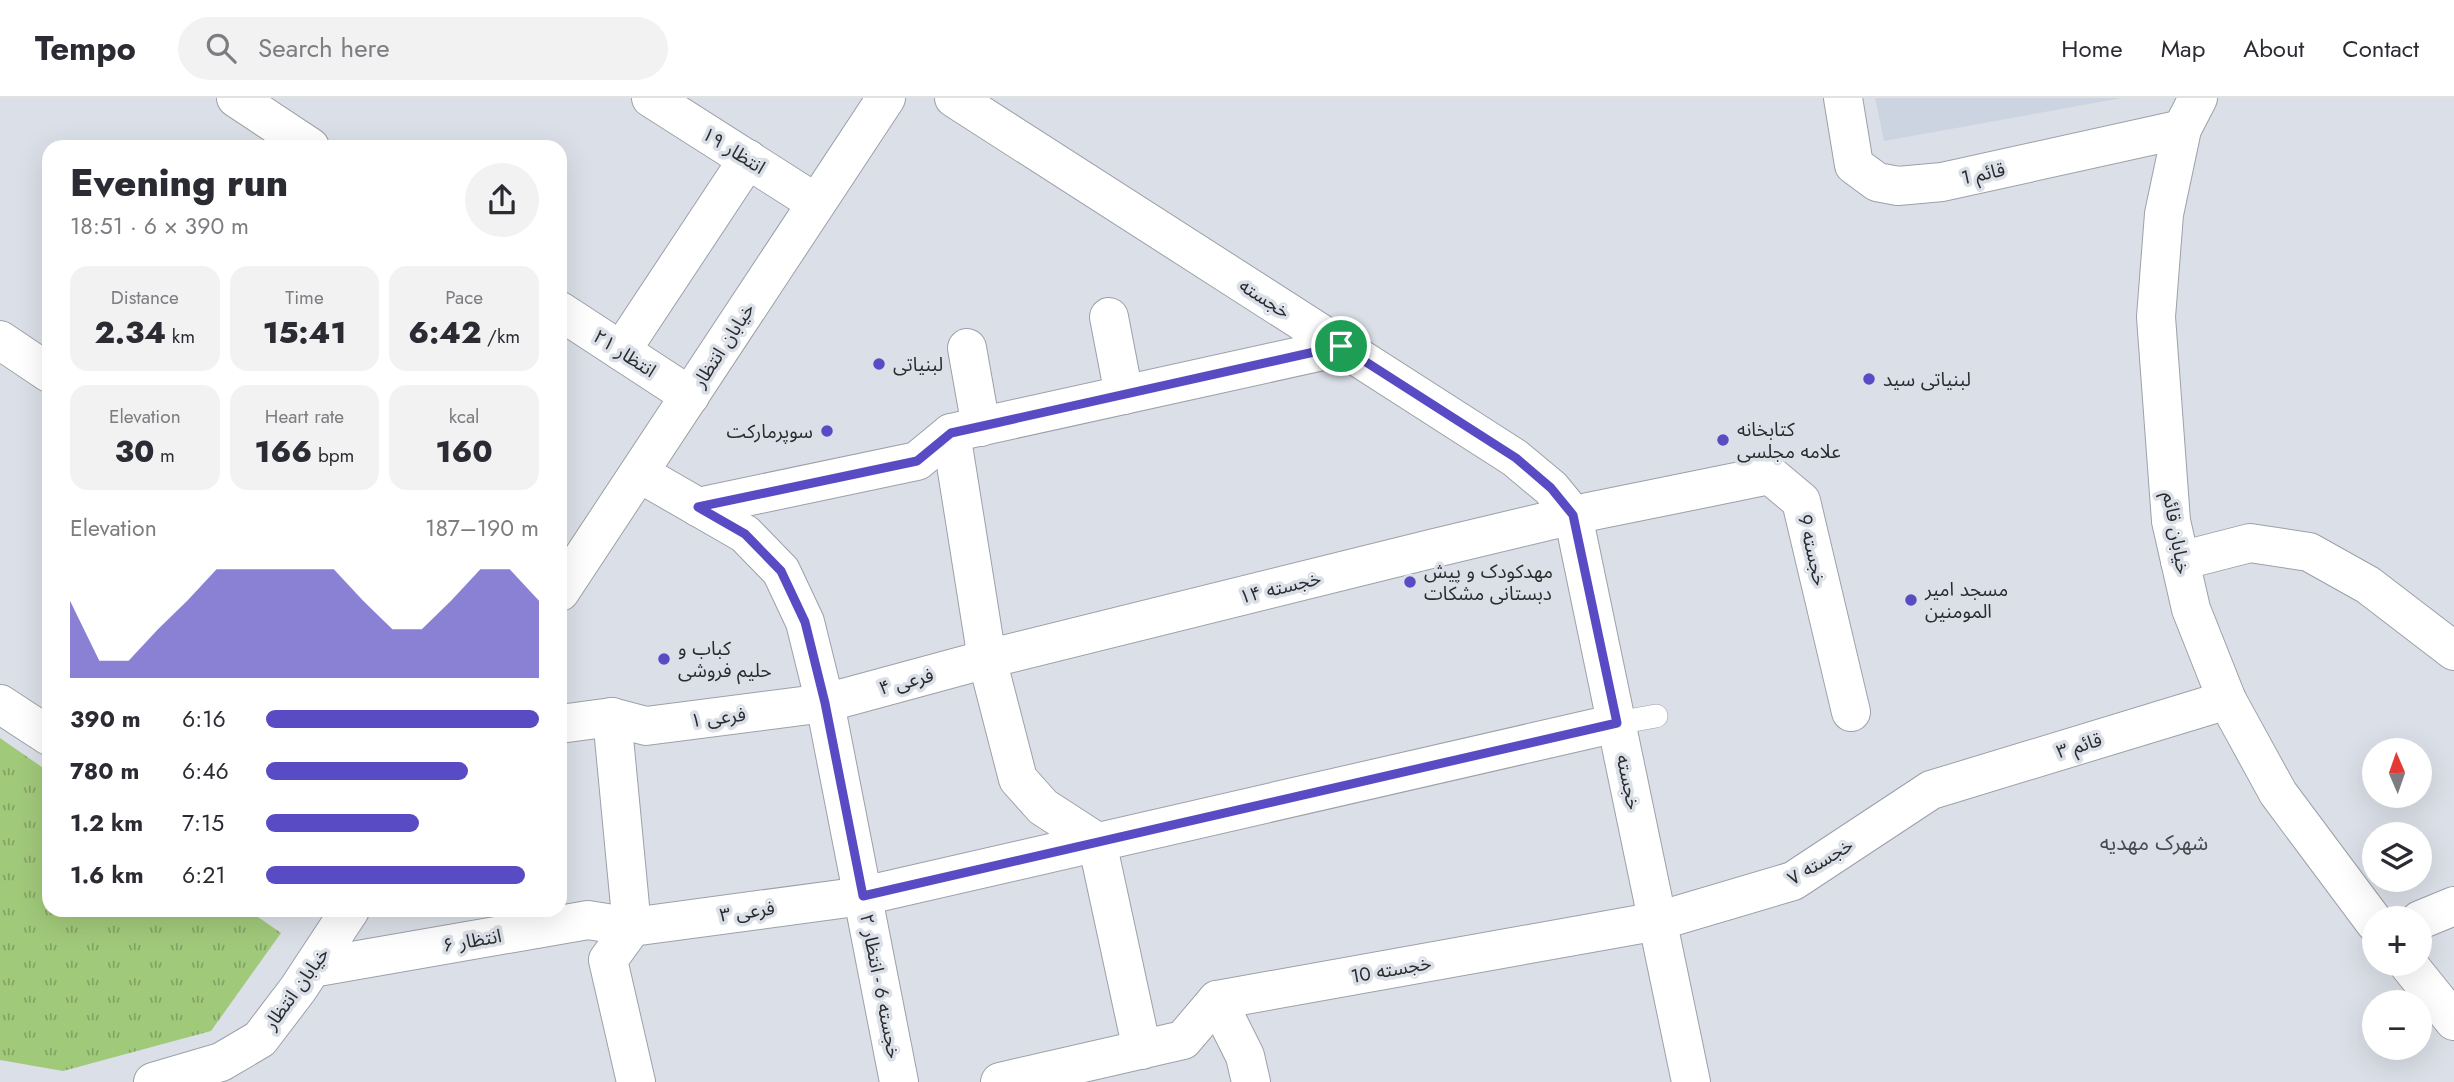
<!DOCTYPE html>
<html lang="en">
<head>
<meta charset="utf-8">
<style>
	:root { --surface:#fff; --page:#f2f2f3; --text:#2b2b33; --muted:#7c7c81; --line:#e1e1e2; --accent:#594bc3 }
	body { margin:0; font-family:Jost,"Noto Sans Arabic",sans-serif; background:var(--page); color:var(--text); height:100vh; display:flex; flex-direction:column; font-size:26px; white-space:nowrap }
	* { box-sizing:border-box; margin:0 }
	p { font-size:23px; color:var(--muted) }
	.icon { flex:none; width:38px; height:38px; fill:none; stroke:currentColor; stroke-width:2; stroke-linecap:round; stroke-linejoin:round }
	.map { position:relative; flex:1; overflow:hidden }
	.sheet { position:absolute; left:42px; top:42px; width:525px; height:777px; display:flex; flex-direction:column; background:var(--surface); border-radius:21px; box-shadow:0 7px 28px #0002 }
	.sheet>* { flex:none }
	.needle { width:46px; rotate:358deg }
	.buttons { position:absolute; left:2362px; top:640px; display:grid; gap:14px }
	.buttons a { display:grid; place-items:center; width:70px; height:70px; border-radius:50%; background:var(--surface); box-shadow:0 7px 28px #0002; font-size:35px }
	.pin { position:absolute; display:grid; place-items:center; width:60px; height:60px; color:#fff; margin:-30px; border:4px solid #fff; border-radius:50%; box-shadow:0 2px 7px #0007 }
	.round { display:grid; place-items:center; flex:none; width:74px; height:74px; border-radius:37px; background:var(--page) }
	.overview { display:flex; align-items:center; justify-content:space-between; height:119px; padding:0 28px }
	h1 { font-size:38px; font-weight:800; line-height:52px }
	.stats { display:grid; grid-template-columns:repeat(3,1fr); gap:10px; height:119px; padding:7px 28px }
	.stats div { display:grid; align-content:center; border-radius:18px; background:var(--page); text-align:center }
	.stats b { font-size:30px; font-weight:800 }
	.stats small { font-size:19px; font-weight:400 }
	.stats p { font-size:19px }
	.chart { height:196px; padding:14px 28px }
	.chart p { display:flex; justify-content:space-between }
	.chart svg { width:100%; height:126px; margin-top:7px; fill:var(--accent); opacity:.7 }
	ul { padding:0 28px; list-style:none; font-size:23px }
	li { display:grid; grid-template-columns:112px 84px 1fr; align-items:center; height:52px }
	li i { height:18px; border-radius:9px; background:var(--accent) }
	header { display:flex; align-items:center; gap:42px; box-sizing:border-box; height:98px; padding:0 35px; background:var(--surface); border-bottom:2px solid var(--line) }
	header strong { font-size:33px }
	nav { display:flex; gap:38px; margin-inline-start:auto; font-size:24px }
	.search { width:490px; height:63px; background:var(--page); display:flex; align-items:center; gap:18px; box-sizing:border-box; padding:0 24px; border-radius:38px; color:var(--muted); font-size:26px }
	.map>svg:first-child { display:block }
</style>
</head>
<body>
<header>
<strong>Tempo</strong>
<div class="search"><svg class="icon" aria-label="search" viewBox="0 0 24 24"><circle cx="10" cy="10" r="6"/><path d="M15 15l6 6"/></svg>Search here</div>
<nav><a>Home</a><a>Map</a><a>About</a><a>Contact</a></nav>
</header>
<div class="map">
<svg width="2454" height="984" viewBox="0 0 2454 984">
	<defs>
		<pattern id="park-tufts" width="24" height="20" patternUnits="userSpaceOnUse" patternTransform="scale(1.75)"><rect width="24" height="20" fill="#a1c97a"/><path d="M3 7l-1-3M5 7V3M7 7l1-3M15 17l-1-3M17 17v-4M19 17l1-3" fill="none" stroke="#83a364"/></pattern>
	</defs>
	<rect width="100%" height="100%" fill="#dbe0e8"/>
	<!-- built -->
	<polygon fill="#ccd4e2" points="1875,0 2122,0 1884,43"/>
	<!-- park -->
	<polygon fill="url(#park-tufts)" points="0,640 49,674 49,812 248,812 281,835 211,933 63,973 0,962"/>
	<g fill="none" stroke-linecap="round" stroke-linejoin="round">
		<defs>
			<polyline id="lane" points="1617,625 1656,618"/>
			<g id="street">
				<polyline points="236,0 310,49"/>
				<polyline points="651,0 816,105"/>
				<polyline points="954,0 1515,360 1551,390 1573,417 1691,984"/>
				<polyline points="1843,0 1854,67 1877,84 1898,88 1942,84 2182,31"/>
				<polyline points="2198,0 2182,31 2164,116 2156,219 2171,423 2191,511 2227,602 2278,695 2375,825"/>
				<polyline points="560,213 690,298"/>
				<polyline points="1109,219 1124,297"/>
				<polyline points="0,242 49,275"/>
				<polyline points="967,250 981,329"/>
				<polyline points="621,253 748,61"/>
				<polyline points="951,335 987,561 1018,681 1043,709 1097,744 1142,952"/>
				<polyline points="639,375 745,436 781,473 805,524 825,605 899,984"/>
				<polyline points="698,409 917,363 951,335 1341,249"/>
				<polyline points="2180,463 2250,445 2309,454 2368,487 2454,553"/>
				<polyline points="560,494 886,0"/>
				<polyline points="0,606 49,638"/>
				<polyline points="612,619 632,829 608,862 636,984"/>
				<polyline points="560,626 612,619 646,628 825,605 987,561 1435,450 1573,417 1770,377 1801,403 1851,614"/>
				<polyline points="2420,822 2454,808"/>
				<polyline points="2408,866 2454,923"/>
				<polyline points="312,870 588,822 632,829 863,798 1617,625"/>
				<polyline points="1217,902 1245,958 1251,984"/>
				<polyline points="153,984 221,964 260,941 298,891 350,812"/>
				<polyline points="1000,984 1183,942 1217,902 1658,823 1793,783 1931,692 2227,602"/>
			</g>
		</defs>
		<!-- lane casing -->
		<use href="#lane" stroke="#9ca0a8" stroke-width="24"/>
		<!-- street casing -->
		<use href="#street" stroke="#9ca0a8" stroke-width="40"/>
		<!-- lane -->
		<use href="#lane" stroke="#fff" stroke-width="23"/>
		<!-- street -->
		<use href="#street" stroke="#fff" stroke-width="38"/>
	</g>
	<g fill="none" stroke-linecap="round" stroke-linejoin="round">
		<defs>
			<polygon id="route" points="1341,248 1516,360 1551,390 1573,417 1617,625 863,798 825,605 805,524 781,473 745,436 698,409 917,363 951,335"/>
		</defs>
		<!-- route casing -->
		<use href="#route" stroke="#fff" stroke-width="14"/>
		<!-- route -->
		<use href="#route" stroke="#594bc3" stroke-width="9"/>
	</g>
	<!-- markers -->
	<g fill="#594bc3" stroke="#dbe0e8" stroke-width="2.5">
		<circle cx="879" cy="266" r="7"/>
		<circle cx="1869" cy="281" r="7"/>
		<circle cx="827" cy="333" r="7"/>
		<circle cx="1723" cy="342" r="7"/>
		<circle cx="1410" cy="484" r="7"/>
		<circle cx="1911" cy="502" r="7"/>
		<circle cx="664" cy="561" r="7"/>
	</g>
	<g text-anchor="middle" stroke-width="7" stroke-linejoin="round" paint-order="stroke">
		<!-- street labels -->
		<g font-size="19" fill="#292b2e" stroke="#dbe0e8">
			<text transform="translate(734 52) rotate(32)" y="7">انتظار ۱۹</text>
			<text transform="translate(1983 75) rotate(-12)" y="7">قائم 1</text>
			<text transform="translate(1265 200) rotate(33)" y="7">خجسته</text>
			<text transform="translate(723 247) rotate(-57)" y="7">خیابان انتظار</text>
			<text transform="translate(625 255) rotate(33)" y="7">انتظار ۲۱</text>
			<text transform="translate(2177 435) rotate(80)" y="7">خیابان قائم</text>
			<text transform="translate(1813 452) rotate(77)" y="7">خجسته 9</text>
			<text transform="translate(1280 489) rotate(-14)" y="7">خجسته ۱۴</text>
			<text transform="translate(906 583) rotate(-15)" y="7">فرعی ۴</text>
			<text transform="translate(718 619) rotate(-7)" y="7">فرعی ۱</text>
			<text transform="translate(2079 647) rotate(-17)" y="7">قائم ۳</text>
			<text transform="translate(1629 684) rotate(78)" y="7">خجسته</text>
			<text transform="translate(1820 763) rotate(-31)" y="7">خجسته ۷</text>
			<text transform="translate(747 813) rotate(-8)" y="7">فرعی ۳</text>
			<text transform="translate(472 842) rotate(-10)" y="7">انتظار ۶</text>
			<text transform="translate(1391 871) rotate(-10)" y="7">خجسته 10</text>
			<text transform="translate(881 888) rotate(79)" y="7">خجسته 6 - انتظار ۲</text>
			<text transform="translate(296 890) rotate(-54)" y="7">خیابان انتظار</text>
		</g>
		<!-- poi labels -->
		<g font-size="19" fill="#292b2e" stroke="#dbe0e8" text-anchor="start">
			<text x="893" y="273">لبنیاتی</text>
			<text x="1883" y="288">لبنیاتی سید</text>
			<text x="1737" y="338">کتابخانه<tspan x="1737" dy="22">علامه مجلسی</tspan></text>
			<text x="813" y="340" text-anchor="end">سوپرمارکت</text>
			<text x="1424" y="480">مهدکودک و پیش<tspan x="1424" dy="22">دبستانی مشکات</tspan></text>
			<text x="1925" y="498">مسجد امیر<tspan x="1925" dy="22">المومنین</tspan></text>
			<text x="678" y="557">کباب و<tspan x="678" dy="22">حلیم فروشی</tspan></text>
		</g>
		<!-- neighbourhood labels -->
		<g font-size="21" fill="#464a51" stroke="#dbe0e8">
			<text x="2154" y="752">شهرک مهدیه</text>
		</g>
	</g>
</svg>
<div class="buttons">
<a><svg class="needle" viewBox="-14 -14 28 28"><path d="M0-13l5 13h-10z" fill="#e53935"/><path d="M0 13l5-13h-10z" fill="#7c7c81"/></svg></a>
<a><svg class="icon" aria-label="layers" viewBox="0 0 24 24"><path d="M12 4l9 5-9 5-9-5zM3 14l9 5 9-5"/></svg></a>
<a>+</a>
<a>−</a>
</div>
<div class="pin" style="left:1341px;top:248px;background:#1e9e55"><svg class="icon" aria-label="arrive" viewBox="0 0 24 24"><path d="M6 21V4h12l-3 4 3 4H6"/></svg></div>
<section class="sheet">
<div class="overview"><div><h1>Evening run</h1><p>18:51 · 6 × 390 m</p></div><a class="round"><svg class="icon" aria-label="share" viewBox="0 0 24 24"><path d="M12 15V3M7 8l5-5 5 5M5 13v7h14v-7"/></svg></a></div>
<div class="stats">
<div><p>Distance</p><b>2.34<small> km</small></b></div>
<div><p>Time</p><b>15:41</b></div>
<div><p>Pace</p><b>6:42<small> /km</small></b></div>
</div>
<div class="stats">
<div><p>Elevation</p><b>30<small> m</small></b></div>
<div><p>Heart rate</p><b>166<small> bpm</small></b></div>
<div><p>kcal</p><b>160</b></div>
</div>
<div class="chart"><p><span>Elevation</span>187–190 m</p>
<svg viewBox="0 0 160 44" preserveAspectRatio="none"><path d="M0 44V17L10 38L20 38L30 27L40 17L50 6L60 6L70 6L80 6L90 6L100 17L110 27L120 27L130 17L140 6L150 6L160 17V44z"/></svg>
</div>
<ul>
<li><b>390 m</b>6:16<i style="width:100%"></i></li>
<li><b>780 m</b>6:46<i style="width:74%"></i></li>
<li><b>1.2 km</b>7:15<i style="width:56%"></i></li>
<li><b>1.6 km</b>6:21<i style="width:95%"></i></li>
</ul>
</section>
</div>
</body>
</html>
